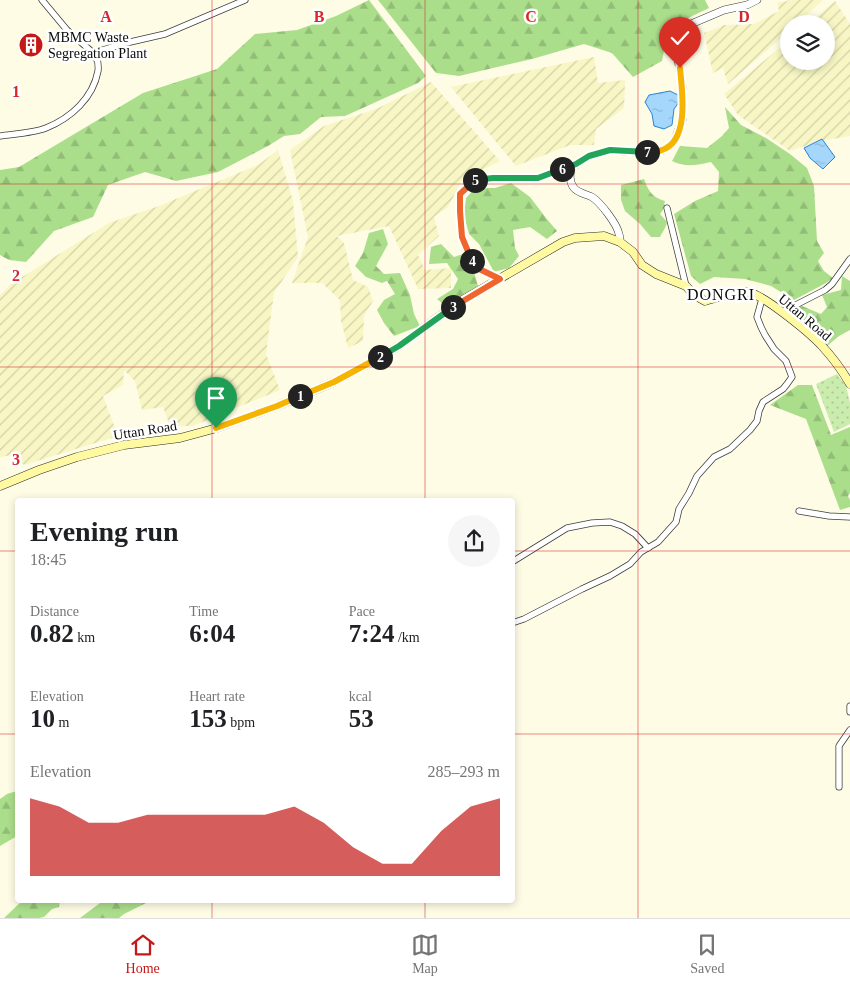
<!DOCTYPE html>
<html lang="en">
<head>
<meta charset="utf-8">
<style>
	:root { --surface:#fff; --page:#f6f6f6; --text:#202124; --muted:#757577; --line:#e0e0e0; --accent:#c41a17 }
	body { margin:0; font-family:"Times New Roman",serif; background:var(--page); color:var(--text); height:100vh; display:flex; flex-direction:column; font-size:19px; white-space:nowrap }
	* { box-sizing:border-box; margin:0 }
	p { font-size:16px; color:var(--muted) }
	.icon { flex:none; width:28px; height:28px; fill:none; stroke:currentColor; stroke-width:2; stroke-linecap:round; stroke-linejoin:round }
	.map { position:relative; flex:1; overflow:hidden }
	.sheet { position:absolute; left:15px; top:498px; width:500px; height:405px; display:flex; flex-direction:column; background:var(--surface); border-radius:5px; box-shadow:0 2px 8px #0003 }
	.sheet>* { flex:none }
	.buttons { position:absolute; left:780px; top:15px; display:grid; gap:10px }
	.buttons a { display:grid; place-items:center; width:55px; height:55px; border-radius:50%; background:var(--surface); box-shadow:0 2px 8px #0003; font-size:25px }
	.pin { position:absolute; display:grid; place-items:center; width:42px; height:42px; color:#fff; margin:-51px -21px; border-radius:50% 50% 50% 0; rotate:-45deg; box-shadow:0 0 5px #0007 }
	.pin .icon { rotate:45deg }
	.km { position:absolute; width:25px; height:25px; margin:-12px; border-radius:50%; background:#222; color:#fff; font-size:14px; line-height:25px; text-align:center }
	.round { display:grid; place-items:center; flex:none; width:52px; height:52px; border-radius:26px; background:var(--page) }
	.overview { display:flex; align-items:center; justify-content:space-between; height:85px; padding:0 15px }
	h1 { font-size:28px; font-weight:700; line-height:38px }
	.metrics { display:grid; grid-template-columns:repeat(3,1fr); gap:8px; height:85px; padding:5px 15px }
	.metrics div { display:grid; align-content:center }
	.metrics b { font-size:25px; font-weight:700 }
	.metrics small { font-size:14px; font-weight:400 }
	.metrics p { font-size:14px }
	.chart { height:140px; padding:10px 15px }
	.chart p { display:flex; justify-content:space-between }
	.chart svg { width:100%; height:90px; margin-top:5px; fill:var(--accent); opacity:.7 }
	.tab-bar { display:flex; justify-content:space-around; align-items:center; height:70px; border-top:1px solid var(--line); background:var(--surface); font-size:14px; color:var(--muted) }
	.tab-bar a { display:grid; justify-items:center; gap:2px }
	.tab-bar .active { color:var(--accent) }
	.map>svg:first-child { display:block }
</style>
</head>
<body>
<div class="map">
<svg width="850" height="918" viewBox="0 0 850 918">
	<defs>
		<pattern id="farmland-furrows" width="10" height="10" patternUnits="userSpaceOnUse" patternTransform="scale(1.25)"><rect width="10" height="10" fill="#f7f6c4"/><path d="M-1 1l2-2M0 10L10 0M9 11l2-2" fill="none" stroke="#d2d2a7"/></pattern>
		<pattern id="forest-firs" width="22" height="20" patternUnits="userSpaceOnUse" patternTransform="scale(1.25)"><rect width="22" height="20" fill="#abde8b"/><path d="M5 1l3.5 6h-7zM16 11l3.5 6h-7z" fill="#92bd77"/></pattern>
		<pattern id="park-dots" width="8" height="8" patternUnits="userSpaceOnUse" patternTransform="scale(1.25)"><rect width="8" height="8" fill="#caecad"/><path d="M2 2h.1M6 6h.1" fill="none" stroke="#acc994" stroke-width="1.8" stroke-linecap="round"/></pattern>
		<pattern id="water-ripples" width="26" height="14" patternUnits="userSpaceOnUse" patternTransform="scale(1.25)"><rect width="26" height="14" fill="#a5d6fc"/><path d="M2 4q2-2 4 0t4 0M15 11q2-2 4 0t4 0" fill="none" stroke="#8db6d7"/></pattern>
	</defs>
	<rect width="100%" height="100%" fill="#fffce6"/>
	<!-- farmland -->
	<g fill="url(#farmland-furrows)">
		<polygon points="789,0 823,0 796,24 789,24 789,31 728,84 723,68 713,73 704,33 724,25 754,24 779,11 777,2 784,2"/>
		<polygon points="835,1 850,24 850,136 827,140 801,147 790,151 738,115 724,94 789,40 789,61 826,61 826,24 808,24"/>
		<polygon points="594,57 598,83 625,80 624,108 596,129 594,145 570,145 516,166 451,87"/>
		<polygon points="431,82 500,161 462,180 448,207 434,217 439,236 418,255 425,270 451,268 451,288 418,289 389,226 337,236 344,243 353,280 368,287 373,301 364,316 363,341 348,348 341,321 340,300 322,283 292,283 308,237 290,150 324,126 376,109"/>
		<polygon points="278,150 293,201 298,257 274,293 266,354 280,390 233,409 193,426 170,426 163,407 142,410 135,381 124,370 123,385 103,396 118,436 24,465 13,455 0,457 0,295 11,284 109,223 159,206 258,165"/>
	</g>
	<!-- forest -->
	<g fill="url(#forest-firs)">
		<polygon points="369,0 426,76 418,83 345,116 321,117 300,134 284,136 268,146 218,172 176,181 145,172 108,185 93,217 54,231 26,262 9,260 0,255 0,170 19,167 143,93 217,69 255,34 297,30 336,16"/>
		<polygon points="378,0 705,0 709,8 686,19 667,34 662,61 633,77 612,53 584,44 532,59 459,76 436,73"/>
		<path d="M725 107 741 125 766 138 790 154 807 168 814 186 817 241 824 253 818 261 824 271 833 278 826 283 794 300 771 286 745 279 714 277 700 284 691 276 674 214 695 201 718 191 719 172 711 162C697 165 686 168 672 161L680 146 707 148 722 136 729 128Z"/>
		<path d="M644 179C649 192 652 197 665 201L663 210 660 214 667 222C666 228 662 232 660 237H651L640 224 625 211 621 200V185Z"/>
		<polygon points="511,183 530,197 546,218 557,231 547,239 530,227 513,230 515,248 519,256 509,268 494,272 479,244 469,234 464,216 466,198 475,188 495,188"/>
		<polygon points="383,229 388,244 376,266 384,274 400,273 410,295 414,314 420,326 394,336 384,323 377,310 384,300 395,294 387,281 382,283 366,277 355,266 363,253 369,233"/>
		<polygon points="441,244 454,257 466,253 474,272 478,286 444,305 437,299 453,289 458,279 447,263 429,264 431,247"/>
		<polygon points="842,276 850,281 850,330 839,336 826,347 785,312 802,306 821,314 827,307 822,295 841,290"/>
		<polygon points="798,385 812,385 831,435 850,427 850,493 848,496 850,500 850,507 840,510 806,419 770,405"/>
		<polygon points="17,791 17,836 0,846 0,799 7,794"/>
		<polygon points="23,900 60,900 59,907 52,909 44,917 39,918 4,918"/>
		<polygon points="104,900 152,900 124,914 119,918 80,918"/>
	</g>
	<!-- park -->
	<polygon fill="url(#park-dots)" points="837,374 846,386 850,403 850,424 834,432 816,384"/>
	<!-- water -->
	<g fill="url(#water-ripples)" stroke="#2686d9">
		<polygon points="670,91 678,95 679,102 674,109 672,125 664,129 654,126 652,114 645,102 649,95"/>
		<polygon points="822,139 835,157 823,169 810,158 804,148"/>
	</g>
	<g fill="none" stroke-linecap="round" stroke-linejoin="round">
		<defs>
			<g id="minor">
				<polyline points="42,0 67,30 91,51 96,59"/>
				<path d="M0 136C13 134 34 133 46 128 71 118 93 98 98 71 99 65 97 58 96 52L126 43 165 34 245 0"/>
				<polyline points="667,208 686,286"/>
				<polyline points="500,279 473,266 462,237 460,211 460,194 475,180 493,178 537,179 571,166"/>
				<polyline points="782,312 825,290 832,284 850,259"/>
				<polyline points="799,511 829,516 850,517"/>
				<polyline points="512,562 567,528 592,523 610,522 622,526 635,534 648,548"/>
				<polyline points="512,623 524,619 582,589 610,576 630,564 641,552 658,542 676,522 679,509 689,493 697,476 714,457 730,449 750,430 757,421 759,411 763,402 783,389 787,384 792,377 786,361 774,349 765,335 761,327 757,317 762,299"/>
				<polyline points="850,706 850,712"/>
				<polyline points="839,787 839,746 850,730"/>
			</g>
			<path id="tertiary" d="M620 242C620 241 620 235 619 234 617 224 601 203 592 197 586 194 578 193 574 188 569 182 570 174 571 166L576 165 589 156 611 150 631 152 662 151 669 146 675 139 683 118V91L676 47 677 40 681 32 691 24 724 10 747 5 757 0"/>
			<path id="secondary" d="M0 486 39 470 77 457 124 445 180 438 217 428 277 406 334 382 375 360 399 346 456 304 563 242 575 238 604 236 620 242 633 252 642 265 656 274 686 286 694 295 705 301C717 298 735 291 747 292 762 293 811 334 822 346 833 358 842 370 850 384"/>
		</defs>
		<!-- minor casing -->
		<use href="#minor" stroke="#3c3c3c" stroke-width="7"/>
		<!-- tertiary casing -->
		<use href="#tertiary" stroke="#3c3c3c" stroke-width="8"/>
		<!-- secondary casing -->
		<use href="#secondary" stroke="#2b2b2b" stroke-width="9"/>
		<!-- minor -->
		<use href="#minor" stroke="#fff" stroke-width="5.5"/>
		<!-- tertiary -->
		<use href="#tertiary" stroke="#fff" stroke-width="7"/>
		<!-- secondary -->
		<use href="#secondary" stroke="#fffaa1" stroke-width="8"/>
	</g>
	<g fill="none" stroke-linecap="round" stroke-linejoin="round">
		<defs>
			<polyline id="split-1" points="216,428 277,406 300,396"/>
			<polyline id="split-2" points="300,396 334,382 380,357"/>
			<polyline id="split-3" points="380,357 399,346 453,307"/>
			<polyline id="split-4" points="453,307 500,279 473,266 472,261"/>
			<polyline id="split-5" points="472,261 462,237 460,211 460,194 475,180"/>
			<polyline id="split-6" points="475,180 493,178 538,178 562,169"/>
			<polyline id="split-7" points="562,169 576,164 589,156 610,150 647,152"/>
			<path id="split-8" d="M647 152C651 151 658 152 662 150 690 141 682 90 680 68"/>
		</defs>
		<!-- split-1 casing -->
		<use href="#split-1" stroke="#fff" stroke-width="10"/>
		<!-- split-2 casing -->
		<use href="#split-2" stroke="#fff" stroke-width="10"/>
		<!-- split-3 casing -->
		<use href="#split-3" stroke="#fff" stroke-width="10"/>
		<!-- split-4 casing -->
		<use href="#split-4" stroke="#fff" stroke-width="10"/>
		<!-- split-5 casing -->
		<use href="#split-5" stroke="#fff" stroke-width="10"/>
		<!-- split-6 casing -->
		<use href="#split-6" stroke="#fff" stroke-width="10"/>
		<!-- split-7 casing -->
		<use href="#split-7" stroke="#fff" stroke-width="10"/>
		<!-- split-8 casing -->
		<use href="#split-8" stroke="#fff" stroke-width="10"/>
		<!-- split-1 -->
		<use href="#split-1" stroke="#f5b400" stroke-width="6"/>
		<!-- split-2 -->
		<use href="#split-2" stroke="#f5b400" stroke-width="6"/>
		<!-- split-3 -->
		<use href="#split-3" stroke="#22a559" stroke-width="6"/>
		<!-- split-4 -->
		<use href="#split-4" stroke="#f0652b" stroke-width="6"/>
		<!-- split-5 -->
		<use href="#split-5" stroke="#f0652b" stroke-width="6"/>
		<!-- split-6 -->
		<use href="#split-6" stroke="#22a559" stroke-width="6"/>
		<!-- split-7 -->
		<use href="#split-7" stroke="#22a559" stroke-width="6"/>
		<!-- split-8 -->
		<use href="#split-8" stroke="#f5b400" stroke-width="6"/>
	</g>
	<!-- grid -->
	<path fill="none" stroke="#d62828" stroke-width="1" stroke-opacity="0.55" d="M212 0V500M425 0V500M638 0V918M0 184H850M0 367H850M0 551H18M512 551H850M0 734H18M512 734H850M212 900V918M425 900V918"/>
	<!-- icons -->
	<defs>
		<symbol id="building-disc" viewBox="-11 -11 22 22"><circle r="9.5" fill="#c41a17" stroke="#fff"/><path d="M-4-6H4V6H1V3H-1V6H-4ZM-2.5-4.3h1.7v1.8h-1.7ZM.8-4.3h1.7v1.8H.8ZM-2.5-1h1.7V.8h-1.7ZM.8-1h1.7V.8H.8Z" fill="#fff"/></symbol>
	</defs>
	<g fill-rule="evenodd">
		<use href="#building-disc" x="17" y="31" width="28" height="28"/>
	</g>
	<g text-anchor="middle" stroke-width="5" stroke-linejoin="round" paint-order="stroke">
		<!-- poi labels -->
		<g font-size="14" fill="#090909" stroke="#fff" text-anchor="start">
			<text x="48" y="42">MBMC Waste<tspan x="48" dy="16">Segregation Plant</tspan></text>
		</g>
		<!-- street labels -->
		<g font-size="14" fill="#090909" stroke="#fff">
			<text transform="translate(805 317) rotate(40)" y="5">Uttan Road</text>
			<text transform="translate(145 430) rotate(-9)" y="5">Uttan Road</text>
		</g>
		<!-- quarter labels -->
		<g font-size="16" letter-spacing="1" fill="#090909" stroke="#fff">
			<text x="721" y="300">DONGRI</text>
		</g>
	</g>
	<g font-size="16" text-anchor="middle" font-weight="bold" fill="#d62828" stroke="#fff" stroke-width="5" stroke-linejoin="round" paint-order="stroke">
		<text x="106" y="22">A</text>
		<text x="319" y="22">B</text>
		<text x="531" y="22">C</text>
		<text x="744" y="22">D</text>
		<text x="16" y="97">1</text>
		<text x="16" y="281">2</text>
		<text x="16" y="465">3</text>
	</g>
</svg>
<div class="buttons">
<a><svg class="icon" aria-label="layers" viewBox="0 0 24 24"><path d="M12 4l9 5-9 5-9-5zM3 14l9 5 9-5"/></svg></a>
</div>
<div class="pin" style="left:216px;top:428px;background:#1e9e55"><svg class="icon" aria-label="arrive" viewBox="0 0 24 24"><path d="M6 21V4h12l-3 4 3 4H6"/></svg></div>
<div class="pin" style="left:680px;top:68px;background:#d93025"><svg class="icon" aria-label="check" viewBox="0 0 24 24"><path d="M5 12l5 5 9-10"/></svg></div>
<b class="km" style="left:300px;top:396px">1</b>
<b class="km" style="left:380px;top:357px">2</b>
<b class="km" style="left:453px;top:307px">3</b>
<b class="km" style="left:472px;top:261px">4</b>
<b class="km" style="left:475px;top:180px">5</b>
<b class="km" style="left:562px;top:169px">6</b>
<b class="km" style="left:647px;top:152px">7</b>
<section class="sheet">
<div class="overview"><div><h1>Evening run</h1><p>18:45</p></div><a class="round"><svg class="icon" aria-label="share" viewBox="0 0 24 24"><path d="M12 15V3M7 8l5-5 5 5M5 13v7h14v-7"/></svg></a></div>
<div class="metrics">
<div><p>Distance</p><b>0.82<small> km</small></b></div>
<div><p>Time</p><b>6:04</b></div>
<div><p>Pace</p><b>7:24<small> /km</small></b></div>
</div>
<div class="metrics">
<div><p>Elevation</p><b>10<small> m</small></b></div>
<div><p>Heart rate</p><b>153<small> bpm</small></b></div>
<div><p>kcal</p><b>53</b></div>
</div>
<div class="chart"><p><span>Elevation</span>285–293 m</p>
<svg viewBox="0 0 160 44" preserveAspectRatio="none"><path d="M0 44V6L10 10L20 18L30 18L40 14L50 14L60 14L70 14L80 14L90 10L100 18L110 30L120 38L130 38L140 22L150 10L160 6V44z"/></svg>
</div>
</section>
</div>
<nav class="tab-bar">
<a class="active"><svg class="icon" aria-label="home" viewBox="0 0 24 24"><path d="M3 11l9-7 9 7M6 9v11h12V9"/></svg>Home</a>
<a><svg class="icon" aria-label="map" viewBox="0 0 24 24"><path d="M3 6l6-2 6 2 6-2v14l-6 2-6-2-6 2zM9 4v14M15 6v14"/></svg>Map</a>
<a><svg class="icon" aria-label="saved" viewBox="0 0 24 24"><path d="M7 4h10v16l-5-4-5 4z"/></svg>Saved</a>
</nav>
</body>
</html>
